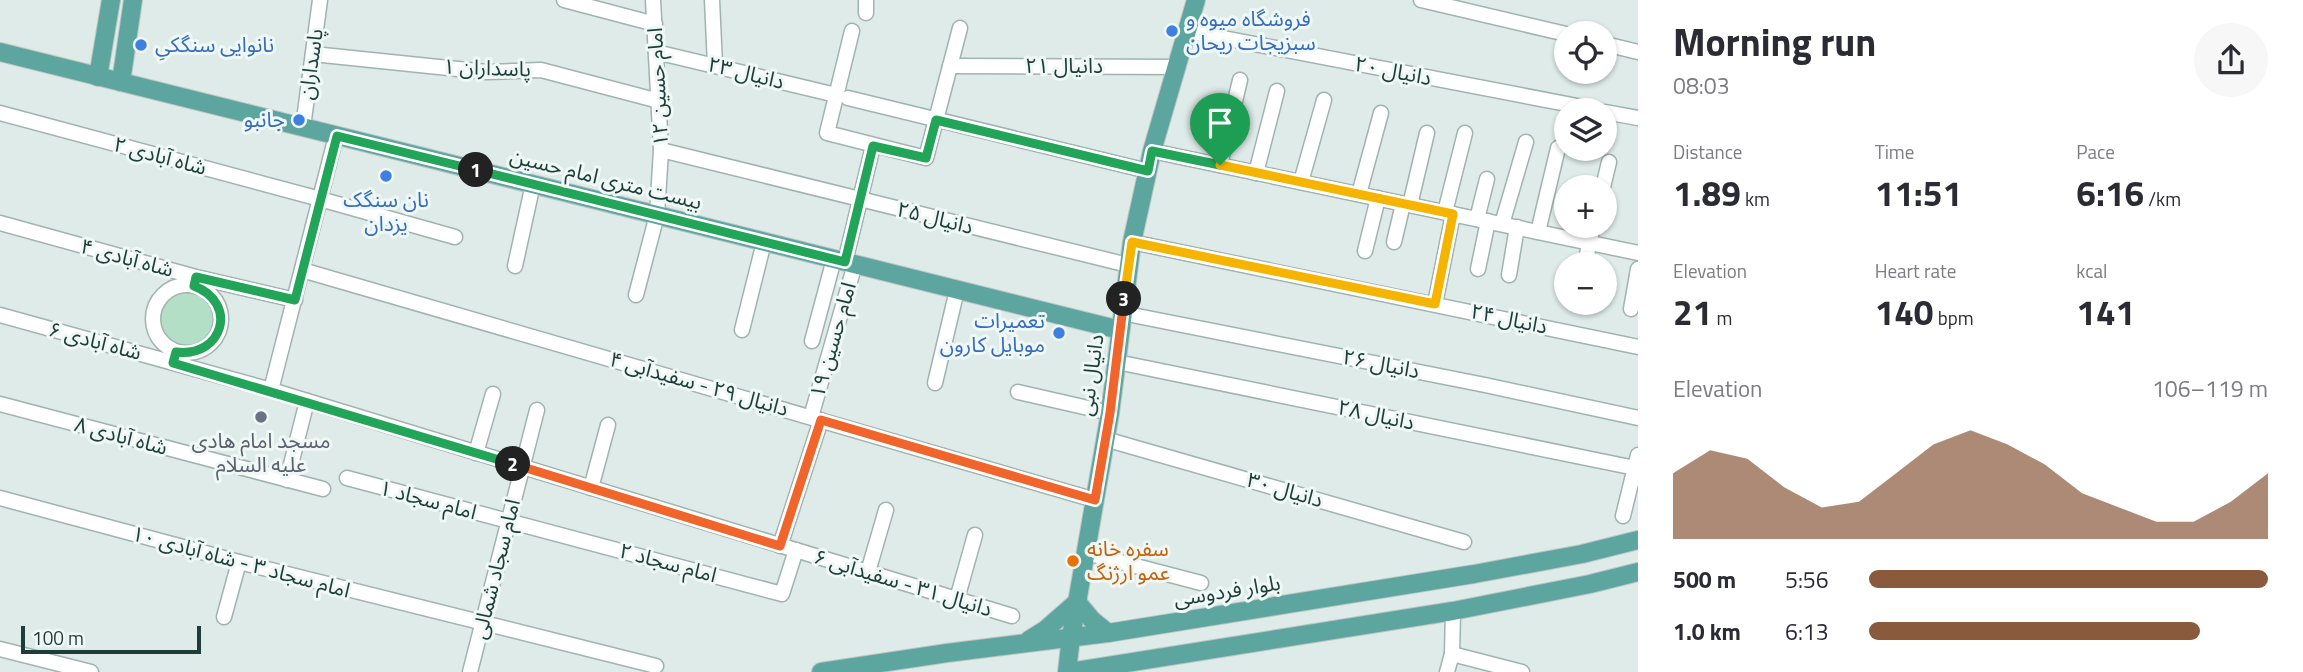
<!DOCTYPE html>
<html lang="en">
<head>
<meta charset="utf-8">
<style>
	:root { --surface:#fff; --page:#f7f7f7; --text:#2b2b33; --muted:#7c7c81; --accent:#8a5a3c }
	body { margin:0; font-family:"Titillium Web","Noto Sans Arabic",sans-serif; background:var(--page); color:var(--text); height:100vh; display:flex; flex-direction:column; font-size:26px; white-space:nowrap }
	* { box-sizing:border-box; margin:0 }
	p { font-size:23px; color:var(--muted) }
	.icon { flex:none; width:38px; height:38px; fill:none; stroke:currentColor; stroke-width:2; stroke-linecap:round; stroke-linejoin:round }
	.map { position:relative; flex:1; overflow:hidden }
	.drawer { display:flex; flex-direction:column; background:var(--surface); width:665px }
	.drawer>* { flex:none }
	.controls { position:absolute; left:1554px; top:21px; display:grid; gap:14px }
	.controls a { display:grid; place-items:center; width:63px; height:63px; border-radius:50%; background:var(--surface); box-shadow:0 2px 5px #0004; font-size:35px }
	.scale { position:absolute; left:21px; bottom:18px; width:180px; box-sizing:border-box; padding-left:7px; border:4px solid #1e3d3a; border-top:0; font-size:19px; line-height:24px; white-space:nowrap; color:#1e3d3a; -webkit-text-stroke:5px #eff8f5; paint-order:stroke }
	.pin { position:absolute; display:grid; place-items:center; width:60px; height:60px; color:#fff; margin:-72px -30px; border-radius:50% 50% 50% 0; rotate:-45deg; box-shadow:0 0 7px #0007 }
	.pin .icon { rotate:45deg }
	.km { position:absolute; width:35px; height:35px; margin:-18px; border-radius:50%; background:#222; color:#fff; font-size:19px; line-height:35px; text-align:center }
	.round { display:grid; place-items:center; flex:none; width:74px; height:74px; border-radius:37px; background:var(--page) }
	.head { display:flex; align-items:center; justify-content:space-between; height:119px; padding:0 35px }
	h1 { font-size:38px; font-weight:700; line-height:52px }
	.figures { display:grid; grid-template-columns:repeat(3,1fr); gap:10px; height:119px; padding:7px 35px }
	.figures div { display:grid; align-content:center }
	.figures b { font-size:35px; font-weight:700 }
	.figures small { font-size:19px; font-weight:400 }
	.figures p { font-size:19px }
	.chart { height:196px; padding:14px 35px }
	.chart p { display:flex; justify-content:space-between }
	.chart svg { width:100%; height:126px; margin-top:7px; fill:var(--accent); opacity:.7 }
	ul { padding:0 35px; list-style:none; font-size:23px }
	li { display:grid; grid-template-columns:112px 84px 1fr; align-items:center; height:52px }
	li i { height:18px; border-radius:9px; background:var(--accent) }
	main { display:flex; flex:1; min-height:0 }
	.map>svg:first-child { display:block }
</style>
</head>
<body>
<main>
<div class="map">
<svg width="1638" height="672" viewBox="0 0 1638 672">
	<rect width="100%" height="100%" fill="#deebe8"/>
	<!-- green -->
	<circle fill="#b4dfc7" cx="186" cy="319" r="29"/>
	<g fill="none" stroke-linecap="round" stroke-linejoin="round">
		<defs>
			<g id="minor">
				<polyline points="564,0 655,24"/>
				<polyline points="712,0 715,65"/>
				<polyline points="1421,0 1566,34"/>
				<polyline points="866,13 866,0"/>
				<polyline points="852,31 827,133 926,158 960,28"/>
				<polyline points="1187,31 1598,110"/>
				<polyline points="1605,44 1638,52"/>
				<polyline points="656,52 836,95"/>
				<polyline points="313,54 487,72 541,70 659,101"/>
				<polyline points="950,66 1178,67"/>
				<polyline points="848,98 1148,171"/>
				<polyline points="1605,112 1638,118"/>
				<polyline points="0,113 320,199 455,237"/>
				<polyline points="303,127 320,0"/>
				<polyline points="661,150 1128,265"/>
				<polyline points="1152,151 1638,253"/>
				<polyline points="1220,165 1240,80"/>
				<polyline points="1256,173 1277,91"/>
				<polyline points="1301,182 1324,100"/>
				<polyline points="1603,187 1609,162"/>
				<polyline points="1359,194 1381,113"/>
				<polyline points="1410,205 1427,133"/>
				<polyline points="1445,212 1465,133"/>
				<polyline points="1477,219 1487,179"/>
				<polyline points="0,223 196,277 295,300"/>
				<polyline points="1502,224 1526,142"/>
				<polyline points="1538,232 1558,148"/>
				<polyline points="1132,242 1638,347"/>
				<polyline points="1394,242 1403,204"/>
				<polyline points="1365,251 1378,198"/>
				<polyline points="845,262 873,146"/>
				<polyline points="1585,264 1593,226"/>
				<polyline points="515,266 533,184"/>
				<polyline points="1478,269 1488,221"/>
				<polyline points="302,270 1095,500"/>
				<polyline points="1509,275 1517,227"/>
				<circle cx="187" cy="319" r="34"/>
				<polyline points="636,295 657,215 661,150 653,0"/>
				<polyline points="1435,304 1453,214"/>
				<polyline points="1631,309 1638,269"/>
				<polyline points="1122,313 1485,385 1638,418"/>
				<polyline points="0,315 271,390 1012,616"/>
				<polyline points="742,330 764,242"/>
				<polyline points="812,341 834,259"/>
				<polyline points="1117,362 1635,468"/>
				<polyline points="935,383 957,290"/>
				<polyline points="271,390 336,136"/>
				<polyline points="1018,392 1110,413"/>
				<polyline points="0,404 323,489"/>
				<polyline points="811,417 855,264"/>
				<polyline points="1105,439 1464,542"/>
				<polyline points="476,453 493,394"/>
				<polyline points="347,478 782,594 796,550"/>
				<polyline points="287,480 307,401"/>
				<polyline points="591,488 608,425"/>
				<polyline points="0,498 239,562 656,666"/>
				<polyline points="1623,516 1638,455"/>
				<polyline points="780,546 821,420"/>
				<polyline points="1086,553 1201,583"/>
				<polyline points="868,572 886,510"/>
				<polyline points="957,599 975,535"/>
				<polyline points="1453,611 1452,654 1522,672"/>
				<polyline points="224,617 239,562"/>
				<polyline points="0,649 91,672"/>
				<polyline points="470,672 537,410"/>
				<polyline points="1447,672 1452,654"/>
			</g>
			<g id="major">
				<polyline points="0,52 1120,330"/>
				<polyline points="98,77 111,0"/>
				<polyline points="121,82 133,0"/>
				<polyline points="1029,640 1045,630 1077,602 1092,620 1108,633"/>
				<polyline points="821,672 947,653 1108,633 1474,574 1582,554 1638,540"/>
				<polyline points="1067,672 1071,637 1110,413 1132,242 1152,151 1196,0"/>
				<polyline points="1070,672 1453,611 1590,584 1638,572"/>
			</g>
		</defs>
		<!-- minor casing -->
		<use href="#minor" stroke="#a1b3b0" stroke-width="17"/>
		<!-- major casing -->
		<use href="#major" stroke="#bcc5c4" stroke-width="20"/>
		<!-- minor -->
		<use href="#minor" stroke="#fff" stroke-width="14"/>
		<!-- major -->
		<use href="#major" stroke="#5da6a0" stroke-width="18"/>
	</g>
	<g fill="none" stroke-linecap="round" stroke-linejoin="round">
		<defs>
			<polyline id="split-1" points="476,170 845,262 873,146 926,158 936,120 1148,171 1152,151 1220,165"/>
			<path id="split-2" d="M476 170 337 136 295 300 196 277 194 286C239 303 223 358 176 352L173 363 513 464"/>
			<polyline id="split-3" points="513,464 780,546 821,420 1095,500 1110,413 1124,299"/>
			<polyline id="split-4" points="1124,299 1132,242 1435,304 1453,214 1220,165"/>
		</defs>
		<!-- split-1 casing -->
		<use href="#split-1" stroke="#fff" stroke-width="14"/>
		<!-- split-2 casing -->
		<use href="#split-2" stroke="#fff" stroke-width="14"/>
		<!-- split-3 casing -->
		<use href="#split-3" stroke="#fff" stroke-width="14"/>
		<!-- split-4 casing -->
		<use href="#split-4" stroke="#fff" stroke-width="14"/>
		<!-- split-1 -->
		<use href="#split-1" stroke="#22a559" stroke-width="9"/>
		<!-- split-2 -->
		<use href="#split-2" stroke="#22a559" stroke-width="9"/>
		<!-- split-3 -->
		<use href="#split-3" stroke="#f0652b" stroke-width="9"/>
		<!-- split-4 -->
		<use href="#split-4" stroke="#f5b400" stroke-width="9"/>
	</g>
	<!-- markers -->
	<g fill="#3f7fe0" stroke="#eff8f5" stroke-width="2.5">
		<circle cx="1172" cy="31" r="7"/>
		<circle cx="141" cy="45" r="7"/>
		<circle cx="299" cy="120" r="7"/>
		<circle cx="386" cy="176" r="7"/>
		<circle cx="1059" cy="333" r="7"/>
	</g>
	<circle fill="#6b7280" stroke="#eff8f5" stroke-width="2.5" cx="261" cy="417" r="7"/>
	<circle fill="#e8710a" stroke="#eff8f5" stroke-width="2.5" cx="1073" cy="561" r="7"/>
	<g text-anchor="middle" stroke-width="6" stroke-linejoin="round" paint-order="stroke">
		<!-- shop labels -->
		<g font-size="21" fill="#366cbe" stroke="#eff8f5" text-anchor="start">
			<text x="1186" y="26">فروشگاه میوه و<tspan x="1186" dy="24">سبزیجات ریحان</tspan></text>
			<text x="155" y="52">نانوایی سنگکیِ</text>
			<text x="285" y="127" text-anchor="end">جانبو</text>
			<text x="386" y="207" text-anchor="middle">نان سنگک<tspan x="386" dy="24">یزدان</tspan></text>
			<text x="1045" y="328" text-anchor="end">تعمیرات<tspan x="1045" dy="24">موبایل کارون</tspan></text>
		</g>
		<!-- street labels -->
		<g font-size="21" fill="#1e3d3a" stroke="#eff8f5">
			<text transform="translate(311 64) rotate(-82)" y="7">پاسداران</text>
			<text x="1064" y="73">دانیال ۲۱</text>
			<text transform="translate(487 68) rotate(2)" y="7">پاسداران ۱</text>
			<text transform="translate(1393 71) rotate(11)" y="7">دانیال ۲۰</text>
			<text transform="translate(746 73) rotate(14)" y="7">دانیال ۲۳</text>
			<text transform="translate(658 87) rotate(-93)" y="7">امام حسین ۱۲</text>
			<text transform="translate(160 156) rotate(15)" y="7">شاه آبادی ۲</text>
			<text transform="translate(606 179) rotate(14)" y="7">بیست متری امام حسین</text>
			<text transform="translate(935 218) rotate(14)" y="7">دانیال ۲۵</text>
			<text transform="translate(127 258) rotate(15)" y="7">شاه آبادی ۴</text>
			<text transform="translate(1509 319) rotate(12)" y="7">دانیال ۲۴</text>
			<text transform="translate(833 340) rotate(-74)" y="7">امام حسین ۱۹</text>
			<text transform="translate(95 341) rotate(15)" y="7">شاه آبادی ۶</text>
			<text transform="translate(1381 364) rotate(11)" y="7">دانیال ۲۶</text>
			<text transform="translate(1091 375) rotate(-82)" y="7">دانیال نبی</text>
			<text transform="translate(699 384) rotate(16)" y="7">دانیال ۲۹ - سفیدآبی ۴</text>
			<text transform="translate(1376 415) rotate(12)" y="7">دانیال ۲۸</text>
			<text transform="translate(121 436) rotate(15)" y="7">شاه آبادی ۸</text>
			<text transform="translate(1285 490) rotate(16)" y="7">دانیال ۳۰</text>
			<text transform="translate(428 500) rotate(15)" y="7">امام سجاد ۱</text>
			<text transform="translate(241 562) rotate(15)" y="7">امام سجاد ۳ - شاه آبادی ۱۰</text>
			<text transform="translate(668 563) rotate(15)" y="7">امام سجاد ۲</text>
			<text transform="translate(496 569) rotate(-76)" y="7">امام سجاد شمالی</text>
			<text transform="translate(903 583) rotate(17)" y="7">دانیال ۳۱ - سفیدآبی ۶</text>
			<text transform="translate(1227 591) rotate(-9)" y="7">بلوار فردوسی</text>
		</g>
		<!-- worship labels -->
		<g font-size="21" fill="#5b616d" stroke="#eff8f5">
			<text x="261" y="448">مسجد امام هادی<tspan x="261" dy="24">علیه السلام</tspan></text>
		</g>
		<!-- food labels -->
		<g font-size="21" fill="#c56008" stroke="#eff8f5" text-anchor="start">
			<text x="1087" y="556">سفره خانه<tspan x="1087" dy="24">عمو ارژنگ</tspan></text>
		</g>
	</g>
</svg>
<div class="controls">
<a><svg class="icon" aria-label="locate" viewBox="0 0 24 24"><circle cx="12" cy="12" r="6"/><path d="M12 2v4M12 18v4M2 12h4M18 12h4"/></svg></a>
<a><svg class="icon" aria-label="layers" viewBox="0 0 24 24"><path d="M12 4l9 5-9 5-9-5zM3 14l9 5 9-5"/></svg></a>
<a>+</a>
<a>−</a>
</div>
<div class="scale">100 m</div>
<div class="pin" style="left:1220px;top:165px;background:#1e9e55"><svg class="icon" aria-label="arrive" viewBox="0 0 24 24"><path d="M6 21V4h12l-3 4 3 4H6"/></svg></div>
<b class="km" style="left:476px;top:170px">1</b>
<b class="km" style="left:513px;top:464px">2</b>
<b class="km" style="left:1124px;top:299px">3</b>
</div>
<section class="drawer">
<div class="head"><div><h1>Morning run</h1><p>08:03</p></div><a class="round"><svg class="icon" aria-label="share" viewBox="0 0 24 24"><path d="M12 15V3M7 8l5-5 5 5M5 13v7h14v-7"/></svg></a></div>
<div class="figures">
<div><p>Distance</p><b>1.89<small> km</small></b></div>
<div><p>Time</p><b>11:51</b></div>
<div><p>Pace</p><b>6:16<small> /km</small></b></div>
</div>
<div class="figures">
<div><p>Elevation</p><b>21<small> m</small></b></div>
<div><p>Heart rate</p><b>140<small> bpm</small></b></div>
<div><p>kcal</p><b>141</b></div>
</div>
<div class="chart"><p><span>Elevation</span>106–119 m</p>
<svg viewBox="0 0 160 44" preserveAspectRatio="none"><path d="M0 44V21L10 13L20 16L30 26L40 33L50 31L60 21L70 11L80 6L90 11L100 18L110 28L120 33L130 38L140 38L150 31L160 21V44z"/></svg>
</div>
<ul>
<li><b>500 m</b>5:56<i style="width:100%"></i></li>
<li><b>1.0 km</b>6:13<i style="width:83%"></i></li>
</ul>
</section>
</main>
</body>
</html>
